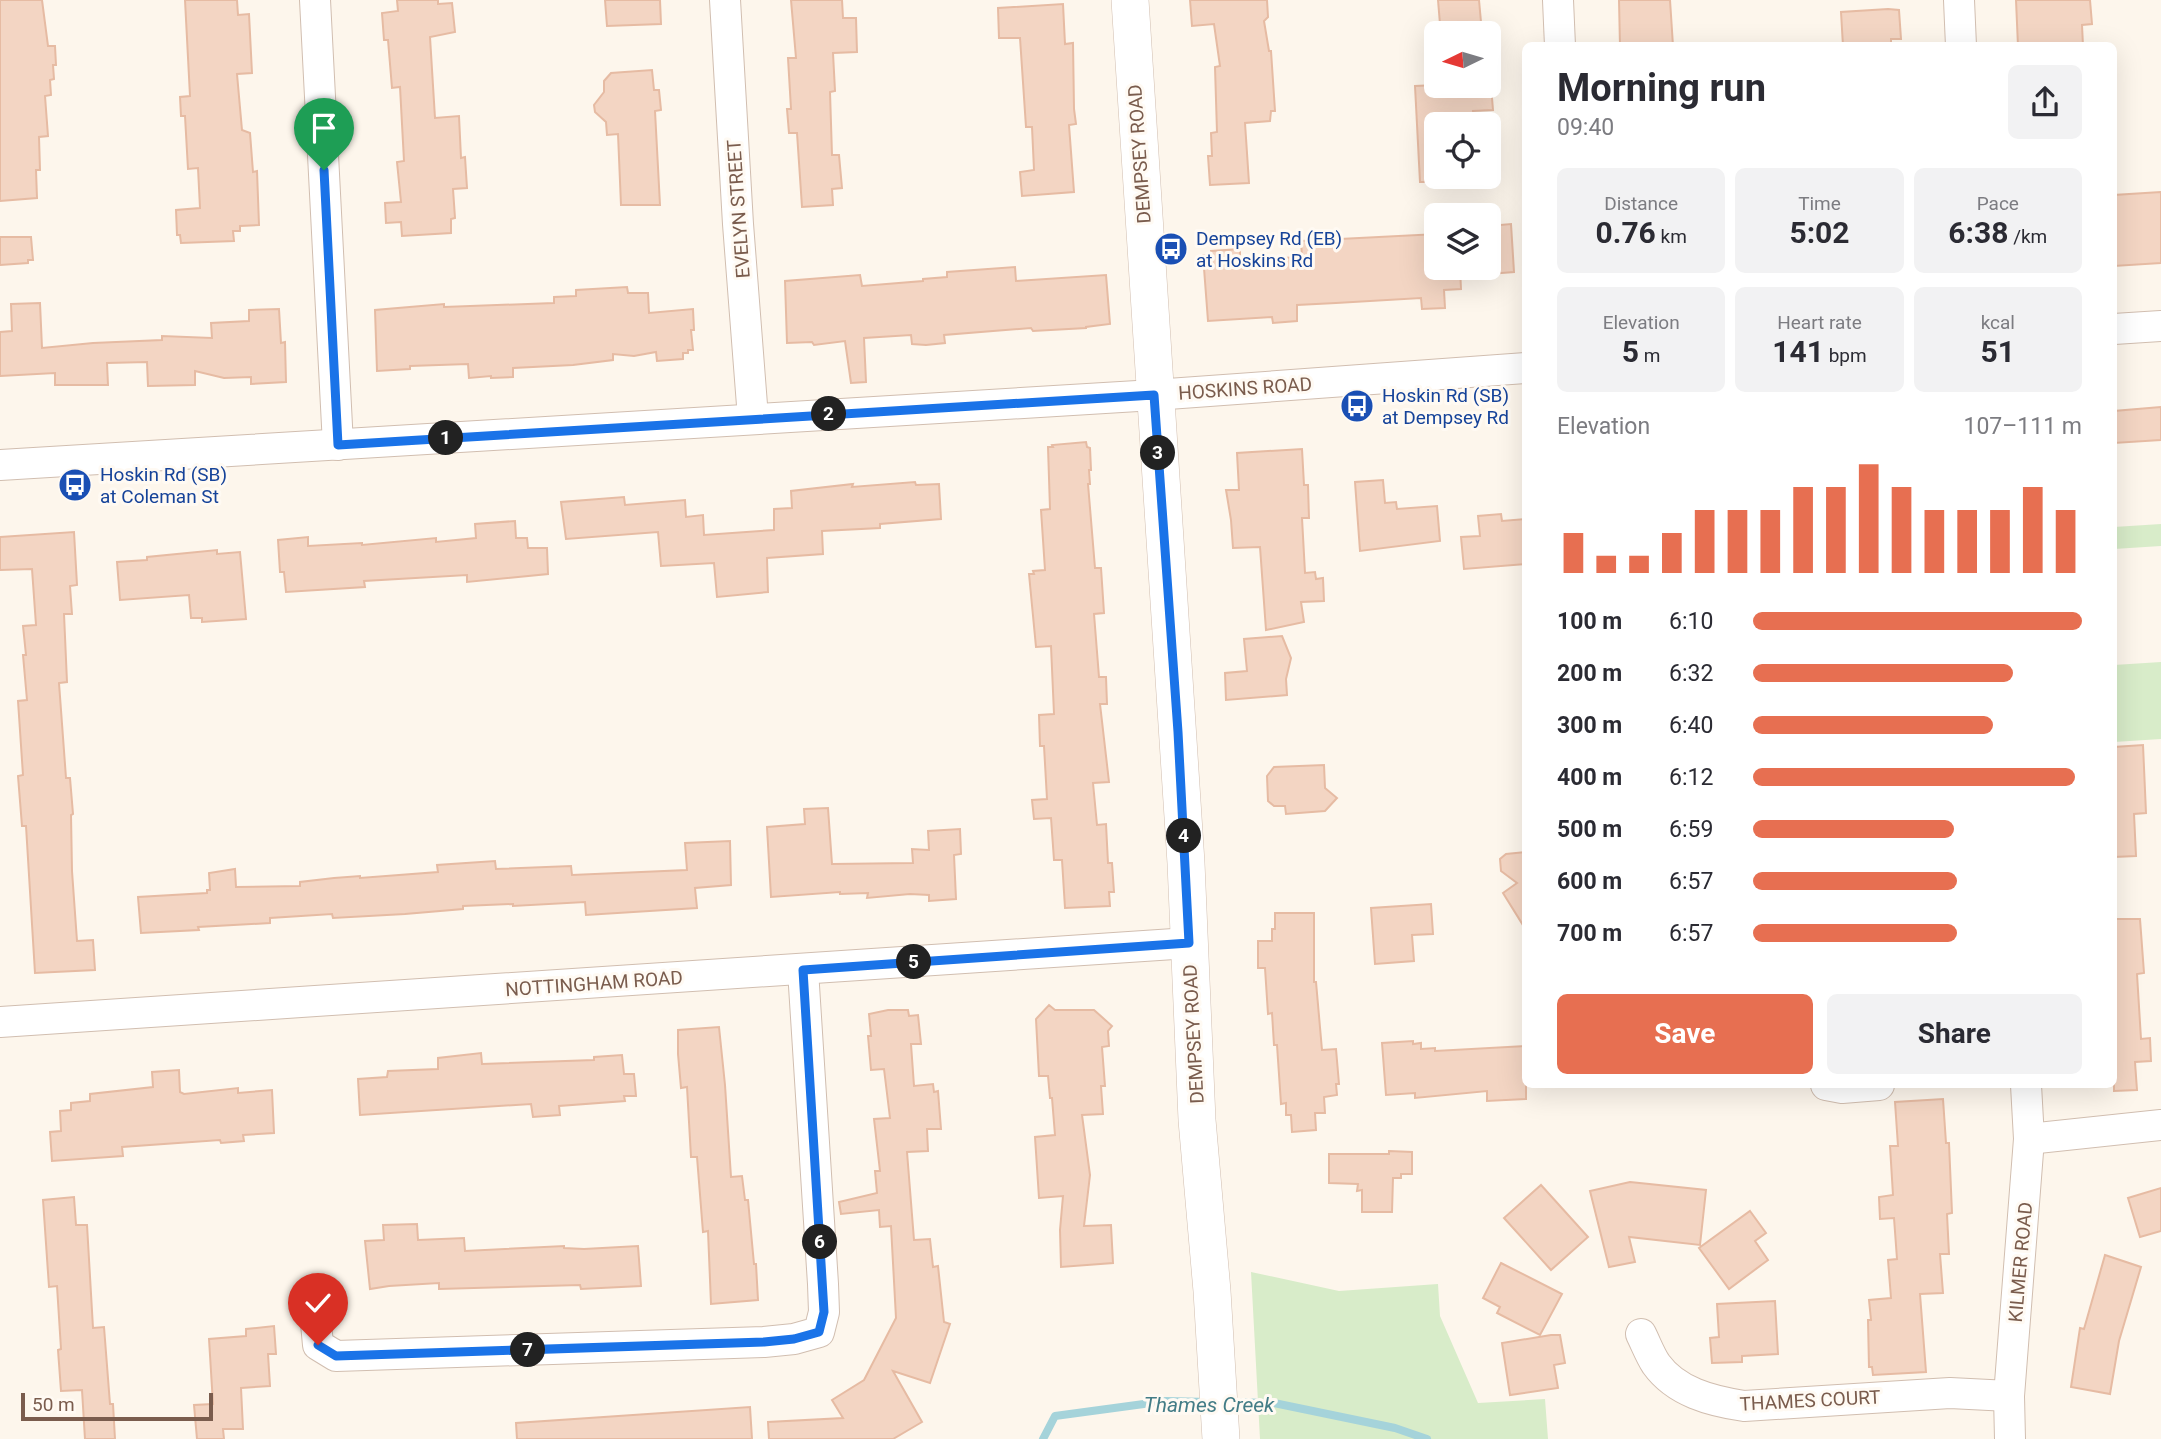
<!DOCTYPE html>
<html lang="en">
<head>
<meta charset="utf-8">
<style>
	:root { --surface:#fff; --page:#f2f2f3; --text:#2b2b33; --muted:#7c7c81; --accent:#e76f51 }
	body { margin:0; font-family:Roboto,sans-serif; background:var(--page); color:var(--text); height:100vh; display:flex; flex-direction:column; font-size:26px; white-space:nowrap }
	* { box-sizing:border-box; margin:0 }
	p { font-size:23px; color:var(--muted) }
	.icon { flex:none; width:38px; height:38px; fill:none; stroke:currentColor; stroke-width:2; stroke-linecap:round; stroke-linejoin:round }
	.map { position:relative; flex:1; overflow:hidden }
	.details { position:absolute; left:1522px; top:42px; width:595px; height:1046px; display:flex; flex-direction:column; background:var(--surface); border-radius:10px; box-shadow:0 7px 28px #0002 }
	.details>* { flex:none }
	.needle { width:46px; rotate:265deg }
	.fabs { position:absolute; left:1424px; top:21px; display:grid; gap:14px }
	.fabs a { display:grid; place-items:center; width:77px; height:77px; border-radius:10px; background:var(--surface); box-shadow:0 7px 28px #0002; font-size:35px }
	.scale { position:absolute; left:21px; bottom:18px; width:192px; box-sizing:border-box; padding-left:7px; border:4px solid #7a5c4d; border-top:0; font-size:19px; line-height:24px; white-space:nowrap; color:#7a5c4d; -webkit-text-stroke:5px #fffaf3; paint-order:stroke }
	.pin { position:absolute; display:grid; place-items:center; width:60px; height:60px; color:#fff; margin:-72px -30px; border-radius:50% 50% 50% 0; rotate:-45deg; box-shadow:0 0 7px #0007 }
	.pin .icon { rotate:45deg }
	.km { position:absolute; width:35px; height:35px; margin:-18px; border-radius:50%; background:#222; color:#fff; font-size:19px; line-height:35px; text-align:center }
	.round { display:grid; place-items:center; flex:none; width:74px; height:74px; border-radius:10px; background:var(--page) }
	.overview { display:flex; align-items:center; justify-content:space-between; height:119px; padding:0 35px }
	h1 { font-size:38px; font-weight:700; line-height:52px }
	.metrics { display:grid; grid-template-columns:repeat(3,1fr); gap:10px; height:119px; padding:7px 35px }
	.metrics div { display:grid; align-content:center; border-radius:10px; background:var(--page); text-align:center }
	.metrics b { font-size:30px; font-weight:700 }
	.metrics small { font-size:19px; font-weight:400 }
	.metrics p { font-size:19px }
	.chart { height:196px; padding:14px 35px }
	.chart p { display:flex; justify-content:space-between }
	.chart svg { width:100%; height:126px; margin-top:7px; stroke:var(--accent); stroke-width:6 }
	.cta { display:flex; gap:14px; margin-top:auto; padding:14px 35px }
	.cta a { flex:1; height:80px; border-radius:10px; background:var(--accent); color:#fff; font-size:28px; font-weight:700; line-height:80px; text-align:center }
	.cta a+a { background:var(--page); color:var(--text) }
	ul { padding:0 35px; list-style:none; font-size:23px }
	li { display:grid; grid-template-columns:112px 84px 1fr; align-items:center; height:52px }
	li i { height:18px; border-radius:9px; background:var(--accent) }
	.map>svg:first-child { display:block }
</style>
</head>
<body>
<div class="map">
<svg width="2161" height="1439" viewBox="0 0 2161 1439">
	<rect width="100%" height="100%" fill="#fdf6ec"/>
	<!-- green -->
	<g fill="#d8ecc9">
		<polygon points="2161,524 2161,546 2114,549 2114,527"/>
		<polygon points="2161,662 2161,739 2114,742 2114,665"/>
		<polygon points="1251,1272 1339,1291 1438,1284 1440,1316 1478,1403 1545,1399 1548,1439 1260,1439"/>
	</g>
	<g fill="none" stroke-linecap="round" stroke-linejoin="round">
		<!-- stream -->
		<g stroke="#a5d3da" stroke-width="8">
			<polyline points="1227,1402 1274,1403 1395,1428 1427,1439"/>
			<polyline points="1043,1439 1055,1416 1166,1401 1210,1402"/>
		</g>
	</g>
	<!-- building -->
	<g fill="#f3d5c3" stroke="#e6bba3" stroke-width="2">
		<polygon points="0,0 42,0 48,46 55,46 56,65 53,65 54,79 50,80 51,95 45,96 48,136 39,137 40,170 36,170 37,198 0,201"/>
		<polygon points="185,0 237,0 238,15 249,14 252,73 237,74 242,130 250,133 253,172 257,171 259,225 240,226 240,231 233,231 234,241 181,243 180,235 177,235 176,210 200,208 198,168 188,169 185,116 181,116 180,97 190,96"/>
		<polygon points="397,0 438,0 438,4 452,3 455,32 430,37 435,118 459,116 461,158 465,157 467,188 453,189 455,218 451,219 451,233 402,236 401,222 386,223 385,203 401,202 397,162 404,161 400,87 392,88 388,40 384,40 382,13 398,11"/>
		<polygon points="605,0 660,0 661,24 607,26"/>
		<polygon points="791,0 842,0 843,18 856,18 857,52 833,53 835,91 830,92 832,155 839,155 842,188 832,189 833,205 802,207 797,133 789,133 787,109 791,109 788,58 796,58"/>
		<polygon points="1190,0 1267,0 1268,17 1264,21 1269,51 1271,51 1275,111 1271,111 1270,121 1245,123 1249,183 1210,185 1208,156 1212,156 1211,133 1217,132 1215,67 1220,66 1214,24 1192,26"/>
		<polygon points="1438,0 1479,0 1481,22 1440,24"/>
		<polygon points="1619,0 1670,0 1673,46 1620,46"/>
		<polygon points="2016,0 2090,0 2092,24 2082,25 2083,46 2018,46"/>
		<polygon points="1063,4 1065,44 1073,43 1074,109 1076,124 1069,125 1074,192 1022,196 1020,172 1034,170 1032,127 1026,127 1020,38 999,38 998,8"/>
		<polygon points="1888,9 1899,10 1901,39 1891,39 1891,46 1843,46 1841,12"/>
		<polygon points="652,70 654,90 659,90 661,110 655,111 660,205 621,205 618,134 607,135 606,122 595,112 594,105 604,92 604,81 611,73"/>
		<polygon points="1437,85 1491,86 1493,110 1473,111 1474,124 1437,124 1437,182 1420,182 1415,86"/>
		<polygon points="2161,192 2161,263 2114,266 2114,195"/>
		<polygon points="1511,224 1514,272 1489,274 1489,226"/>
		<polygon points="1437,234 1437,268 1460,268 1461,289 1444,290 1445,308 1422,309 1421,298 1336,303 1297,305 1297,321 1273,323 1272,317 1208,321 1203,255 1211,255 1211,251 1240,249 1240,260 1302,257 1301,241"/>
		<polygon points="0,237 31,237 33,260 28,260 28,263 0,265"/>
		<polygon points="1015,267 1016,281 1106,275 1110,324 1086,327 1086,328 1033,331 1031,328 944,335 945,343 926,345 912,344 911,335 864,338 866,382 851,383 845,341 814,345 812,342 787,343 785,281 860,275 862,286 923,281 923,279 947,277 947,272"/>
		<polygon points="627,287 628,293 648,293 649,313 693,309 694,330 691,330 693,350 688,350 688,353 683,353 683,359 657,361 656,352 634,356 613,354 613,360 573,365 513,368 513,377 491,378 491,376 469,378 468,364 410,366 410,369 377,371 375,310 444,304 444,307 554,303 554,297 576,296 576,290"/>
		<polygon points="40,303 42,348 93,343 162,340 162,336 212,338 211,323 249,321 249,310 279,309 281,343 285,342 286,382 251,384 251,377 224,378 195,371 195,385 148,386 147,362 107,363 108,385 55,385 55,373 0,376 0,332 12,331 11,304"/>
		<polygon points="2161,407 2161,440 2114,443 2114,411"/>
		<polygon points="1086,442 1087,447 1090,448 1091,470 1089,470 1090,484 1088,484 1095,568 1101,568 1104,613 1094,614 1099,677 1106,677 1107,704 1100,704 1109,782 1093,783 1097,825 1106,824 1108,863 1112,863 1114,892 1109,892 1110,906 1065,908 1062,860 1054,860 1051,818 1034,819 1032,800 1047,799 1044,746 1040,746 1039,715 1054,714 1051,646 1036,647 1029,574 1034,574 1033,571 1045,570 1041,510 1050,509 1048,447 1053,447 1052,445"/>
		<polygon points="1302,449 1304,485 1308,485 1309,518 1302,518 1305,573 1315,572 1316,579 1323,578 1324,601 1301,602 1304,622 1266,630 1260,547 1233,548 1231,520 1226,490 1239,490 1237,453"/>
		<polygon points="1383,480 1385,503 1396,502 1397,509 1437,506 1440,541 1360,551 1355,482"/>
		<polygon points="915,482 916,485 939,484 941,519 880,524 880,528 822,531 823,554 767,558 768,592 717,597 714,563 661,566 658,532 566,539 561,502 624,497 625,505 685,500 686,517 703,515 704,535 774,530 774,509 792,508 791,491 853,484 852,487"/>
		<polygon points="1501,514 1502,521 1526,519 1526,564 1464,569 1461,537 1480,536 1478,516"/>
		<polygon points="515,521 516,538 527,538 528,548 547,548 548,574 467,582 467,575 364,581 365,587 286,592 284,572 280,572 278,540 308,537 308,546 362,543 362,545 436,538 436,542 476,538 475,524"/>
		<polygon points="74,532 77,585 70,586 72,614 64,614 67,682 59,683 66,778 70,778 73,814 71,815 72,871 77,941 93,940 95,970 35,973 26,826 22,826 18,776 23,775 18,701 27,700 23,655 26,655 23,626 36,625 32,569 0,570 0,537"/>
		<polygon points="217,550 217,554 240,552 246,619 202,622 202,618 191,618 189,595 120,600 117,562 147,560 147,557"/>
		<polygon points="1282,636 1291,658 1286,679 1287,695 1226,700 1225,673 1247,671 1244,639"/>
		<polygon points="2143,745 2146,813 2134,814 2136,856 2114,857 2114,747"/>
		<polygon points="1324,765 1325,788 1337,798 1325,811 1286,814 1285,806 1274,806 1268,801 1267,776 1274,767"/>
		<polygon points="828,808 832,864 913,863 912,849 929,850 928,831 960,829 961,854 954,855 956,899 929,901 929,895 910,894 867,898 868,893 840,894 840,892 771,897 767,827 805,824 804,809"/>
		<polygon points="730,841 731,885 695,888 697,908 586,915 585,902 513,906 513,904 463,906 463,909 405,914 333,918 332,914 270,918 270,923 198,927 199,930 141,933 138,897 207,893 207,890 210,890 209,873 235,869 236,887 300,886 300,882 334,878 360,876 360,878 438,872 437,865 495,861 496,869 571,866 572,875 687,870 685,843"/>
		<polygon points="1526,852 1526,930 1503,893 1517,883 1501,871 1500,859 1506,854"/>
		<polygon points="1431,904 1433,934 1412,935 1414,961 1375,964 1371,908"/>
		<polygon points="1275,913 1314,913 1314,982 1316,982 1322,1050 1336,1049 1339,1084 1336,1084 1337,1095 1324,1097 1325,1113 1315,1113 1316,1130 1292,1132 1291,1115 1286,1115 1286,1103 1281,1104 1277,1045 1274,1045 1272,1013 1268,1014 1265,968 1258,968 1258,941 1272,941 1272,929 1275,929"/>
		<polygon points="2114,919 2140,919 2144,973 2137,974 2141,1039 2150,1038 2151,1061 2135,1062 2137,1090 2114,1091"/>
		<polygon points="1049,1005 1055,1010 1094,1010 1112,1026 1108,1031 1109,1046 1102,1047 1105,1086 1101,1086 1103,1114 1082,1115 1090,1175 1084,1226 1111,1225 1113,1263 1061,1267 1060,1230 1063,1196 1039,1198 1035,1137 1055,1135 1052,1098 1050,1098 1048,1076 1039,1076 1036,1019"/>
		<polygon points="888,1010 908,1010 909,1016 918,1015 921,1044 911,1044 914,1086 933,1084 934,1092 938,1091 941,1129 927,1129 928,1151 907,1152 914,1240 930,1239 933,1267 938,1266 944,1322 950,1324 930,1383 893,1371 922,1422 893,1439 769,1439 768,1422 843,1418 832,1400 864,1380 896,1318 891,1226 880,1227 879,1210 841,1214 839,1202 877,1193 875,1171 880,1171 874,1119 890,1118 884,1069 871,1070 868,1036 871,1036 869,1014"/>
		<polygon points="719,1027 725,1085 731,1177 742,1176 745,1200 748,1200 754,1264 756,1264 758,1300 711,1304 708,1231 703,1232 697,1157 691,1157 687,1087 681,1088 678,1054 678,1030"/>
		<polygon points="1413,1041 1413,1044 1421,1043 1421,1049 1435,1048 1435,1051 1526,1046 1526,1099 1487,1101 1487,1091 1415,1098 1415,1093 1386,1095 1382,1043"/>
		<polygon points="481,1053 482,1064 594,1060 594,1057 622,1055 624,1074 634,1074 636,1096 624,1096 625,1101 559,1106 560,1115 533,1117 531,1104 360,1115 358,1079 387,1077 388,1071 438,1069 438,1058"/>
		<polygon points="179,1070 180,1092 184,1094 238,1088 238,1093 272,1090 274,1133 243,1135 244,1141 221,1143 220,1140 122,1147 123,1156 52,1161 50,1132 61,1131 60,1111 71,1110 71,1103 90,1101 90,1094 153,1087 152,1072"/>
		<polygon points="1943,1099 1946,1143 1949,1143 1952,1213 1947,1214 1949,1254 1940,1254 1943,1293 1920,1294 1926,1372 1873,1375 1872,1367 1869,1367 1868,1320 1871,1320 1869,1300 1891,1298 1888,1260 1897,1259 1894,1218 1880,1219 1879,1197 1893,1195 1890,1146 1898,1146 1895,1102"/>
		<polygon points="1389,1151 1412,1152 1412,1174 1401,1174 1401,1178 1393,1178 1392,1212 1362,1212 1362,1190 1357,1191 1358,1184 1329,1183 1329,1154 1389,1154"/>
		<polygon points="1630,1182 1706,1190 1700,1245 1629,1237 1635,1262 1609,1267 1590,1191"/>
		<polygon points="1541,1185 1588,1237 1551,1270 1504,1218"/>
		<polygon points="2161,1188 2161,1231 2140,1237 2128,1198"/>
		<polygon points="74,1197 76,1225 87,1225 93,1328 104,1327 110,1404 113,1404 115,1439 85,1439 82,1390 61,1391 58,1350 61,1349 57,1286 49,1287 43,1200"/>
		<polygon points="1750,1211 1766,1233 1755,1241 1768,1260 1729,1289 1699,1248"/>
		<polygon points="417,1224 418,1240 464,1238 465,1251 564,1246 564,1248 584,1249 638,1246 641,1286 581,1289 580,1285 439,1289 439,1283 389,1286 370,1289 365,1241 384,1240 383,1225"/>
		<polygon points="2105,1255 2141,1267 2119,1341 2110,1394 2071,1387 2080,1328 2084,1329"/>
		<polygon points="1501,1263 1562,1294 1540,1335 1497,1313 1500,1307 1483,1298"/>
		<polygon points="1775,1301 1778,1354 1742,1356 1742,1362 1712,1363 1710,1338 1719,1337 1717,1304"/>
		<polygon points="274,1326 276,1354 268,1354 270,1386 241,1388 243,1429 223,1429 224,1439 197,1439 194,1405 213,1404 209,1339 246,1336 246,1329"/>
		<polygon points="1551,1335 1560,1335 1565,1363 1554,1365 1558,1388 1510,1395 1502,1343"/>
		<polygon points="750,1407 752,1439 517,1439 516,1423"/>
	</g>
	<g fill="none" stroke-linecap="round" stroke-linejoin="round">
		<defs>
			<g id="minor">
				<polyline points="315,0 338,445"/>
				<polyline points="725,0 738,224 753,418"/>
				<polyline points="1558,0 1560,46"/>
				<polyline points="1959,0 1961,46"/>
				<polyline points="2114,329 2161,326"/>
				<polyline points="0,465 1154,395 1526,368"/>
				<polyline points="0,1022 1189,943"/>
				<polyline points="1826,1085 1842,1088 1879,1085"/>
				<polyline points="2029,1139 2161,1125"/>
				<polyline points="315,1312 318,1345 336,1356 764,1342 794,1339 819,1332 824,1312 823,1284 803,970"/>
				<path d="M1641 1334C1646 1344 1650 1355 1656 1364 1676 1392 1711 1401 1744 1406L1950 1393 2009 1396"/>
				<polyline points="2010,1439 2009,1396 2029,1139 2026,1085"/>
			</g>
			<polyline id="tertiary" points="1130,0 1186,863 1197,1120 1212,1291 1221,1439"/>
		</defs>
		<!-- minor casing -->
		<use href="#minor" stroke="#d1beb0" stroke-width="32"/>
		<!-- tertiary casing -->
		<use href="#tertiary" stroke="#d1beb0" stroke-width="38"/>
		<!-- minor -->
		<use href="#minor" stroke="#fff" stroke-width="30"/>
		<!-- tertiary -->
		<use href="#tertiary" stroke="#fff" stroke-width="37"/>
	</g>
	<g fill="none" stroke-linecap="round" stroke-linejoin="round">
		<defs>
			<polyline id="route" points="318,1345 336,1356 764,1342 794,1339 819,1332 824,1312 803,970 1189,943 1178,732 1154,395 338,445 324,170"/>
		</defs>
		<!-- route casing -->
		<use href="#route" stroke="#fff" stroke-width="14"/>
		<!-- route -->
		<use href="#route" stroke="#1a73e8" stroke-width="9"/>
	</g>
	<!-- icons -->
	<defs>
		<symbol id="bus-disc" viewBox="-11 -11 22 22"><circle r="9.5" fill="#1a4fb4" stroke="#fffaf3"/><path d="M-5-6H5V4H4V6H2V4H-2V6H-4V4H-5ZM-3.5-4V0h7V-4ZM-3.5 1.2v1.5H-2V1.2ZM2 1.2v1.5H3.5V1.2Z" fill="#fff"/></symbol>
	</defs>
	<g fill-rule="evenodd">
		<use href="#bus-disc" x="1152" y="230" width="38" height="38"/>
		<use href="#bus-disc" x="1338" y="387" width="38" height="38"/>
		<use href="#bus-disc" x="56" y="466" width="38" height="38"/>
	</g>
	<g text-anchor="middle" stroke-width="6" stroke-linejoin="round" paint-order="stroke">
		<!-- street labels -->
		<g font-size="19" fill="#7a5c4d" stroke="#fffaf3">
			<text transform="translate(1139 154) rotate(-94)" y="7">DEMPSEY ROAD</text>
			<text transform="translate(738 209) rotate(-94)" y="7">EVELYN STREET</text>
			<text transform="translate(1245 388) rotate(-4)" y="7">HOSKINS ROAD</text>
			<text transform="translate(594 983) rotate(-4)" y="7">NOTTINGHAM ROAD</text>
			<text transform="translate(1193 1034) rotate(-93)" y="7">DEMPSEY ROAD</text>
			<text transform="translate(2020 1262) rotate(-85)" y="7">KILMER ROAD</text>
			<text transform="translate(1810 1400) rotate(-3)" y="7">THAMES COURT</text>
		</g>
		<!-- transit labels -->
		<g font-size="19" fill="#164399" stroke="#fffaf3" text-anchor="start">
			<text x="1196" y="245">Dempsey Rd (EB)<tspan x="1196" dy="22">at Hoskins Rd</tspan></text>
			<text x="1382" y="402">Hoskin Rd (SB)<tspan x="1382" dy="22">at Dempsey Rd</tspan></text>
			<text x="100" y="481">Hoskin Rd (SB)<tspan x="100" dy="22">at Coleman St</tspan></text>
		</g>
		<!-- water labels -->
		<g font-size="21" font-style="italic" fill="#437c86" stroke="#fffaf3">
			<text x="1209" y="1412">Thames Creek</text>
		</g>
	</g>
</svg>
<div class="fabs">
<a><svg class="needle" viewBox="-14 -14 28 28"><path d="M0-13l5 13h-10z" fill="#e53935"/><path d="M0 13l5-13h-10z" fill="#7c7c81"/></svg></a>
<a><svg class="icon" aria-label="locate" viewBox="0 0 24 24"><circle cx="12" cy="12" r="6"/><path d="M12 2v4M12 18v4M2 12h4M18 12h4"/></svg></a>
<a><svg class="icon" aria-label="layers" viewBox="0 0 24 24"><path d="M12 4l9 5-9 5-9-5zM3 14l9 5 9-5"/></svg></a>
</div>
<div class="scale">50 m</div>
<div class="pin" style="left:324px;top:170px;background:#1e9e55"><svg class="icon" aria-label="arrive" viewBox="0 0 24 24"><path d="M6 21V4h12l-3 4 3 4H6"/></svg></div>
<div class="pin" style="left:318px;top:1345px;background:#d93025"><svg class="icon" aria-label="check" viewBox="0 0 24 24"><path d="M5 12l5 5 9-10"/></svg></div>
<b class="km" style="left:446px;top:438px">1</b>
<b class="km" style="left:829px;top:414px">2</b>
<b class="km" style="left:1158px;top:453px">3</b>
<b class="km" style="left:1184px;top:836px">4</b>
<b class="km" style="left:914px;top:962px">5</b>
<b class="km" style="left:820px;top:1242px">6</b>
<b class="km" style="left:528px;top:1350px">7</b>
<section class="details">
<div class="overview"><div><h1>Morning run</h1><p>09:40</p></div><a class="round"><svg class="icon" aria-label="share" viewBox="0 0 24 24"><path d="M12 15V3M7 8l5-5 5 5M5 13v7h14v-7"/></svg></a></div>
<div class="metrics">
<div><p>Distance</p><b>0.76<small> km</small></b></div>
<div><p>Time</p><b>5:02</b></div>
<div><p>Pace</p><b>6:38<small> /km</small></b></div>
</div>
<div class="metrics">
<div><p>Elevation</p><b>5<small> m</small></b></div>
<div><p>Heart rate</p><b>141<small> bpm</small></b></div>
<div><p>kcal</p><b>51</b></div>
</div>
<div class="chart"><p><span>Elevation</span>107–111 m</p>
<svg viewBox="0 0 160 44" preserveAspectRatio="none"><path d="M5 44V30M15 44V38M25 44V38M35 44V30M45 44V22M55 44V22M65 44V22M75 44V14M85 44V14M95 44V6M105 44V14M115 44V22M125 44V22M135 44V22M145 44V14M155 44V22"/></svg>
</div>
<ul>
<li><b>100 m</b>6:10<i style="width:100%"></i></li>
<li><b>200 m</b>6:32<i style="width:79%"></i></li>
<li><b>300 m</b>6:40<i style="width:73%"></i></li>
<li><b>400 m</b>6:12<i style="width:98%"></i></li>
<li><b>500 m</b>6:59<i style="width:61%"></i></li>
<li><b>600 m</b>6:57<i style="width:62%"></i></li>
<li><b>700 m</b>6:57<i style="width:62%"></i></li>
</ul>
<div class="cta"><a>Save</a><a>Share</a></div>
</section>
</div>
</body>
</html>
